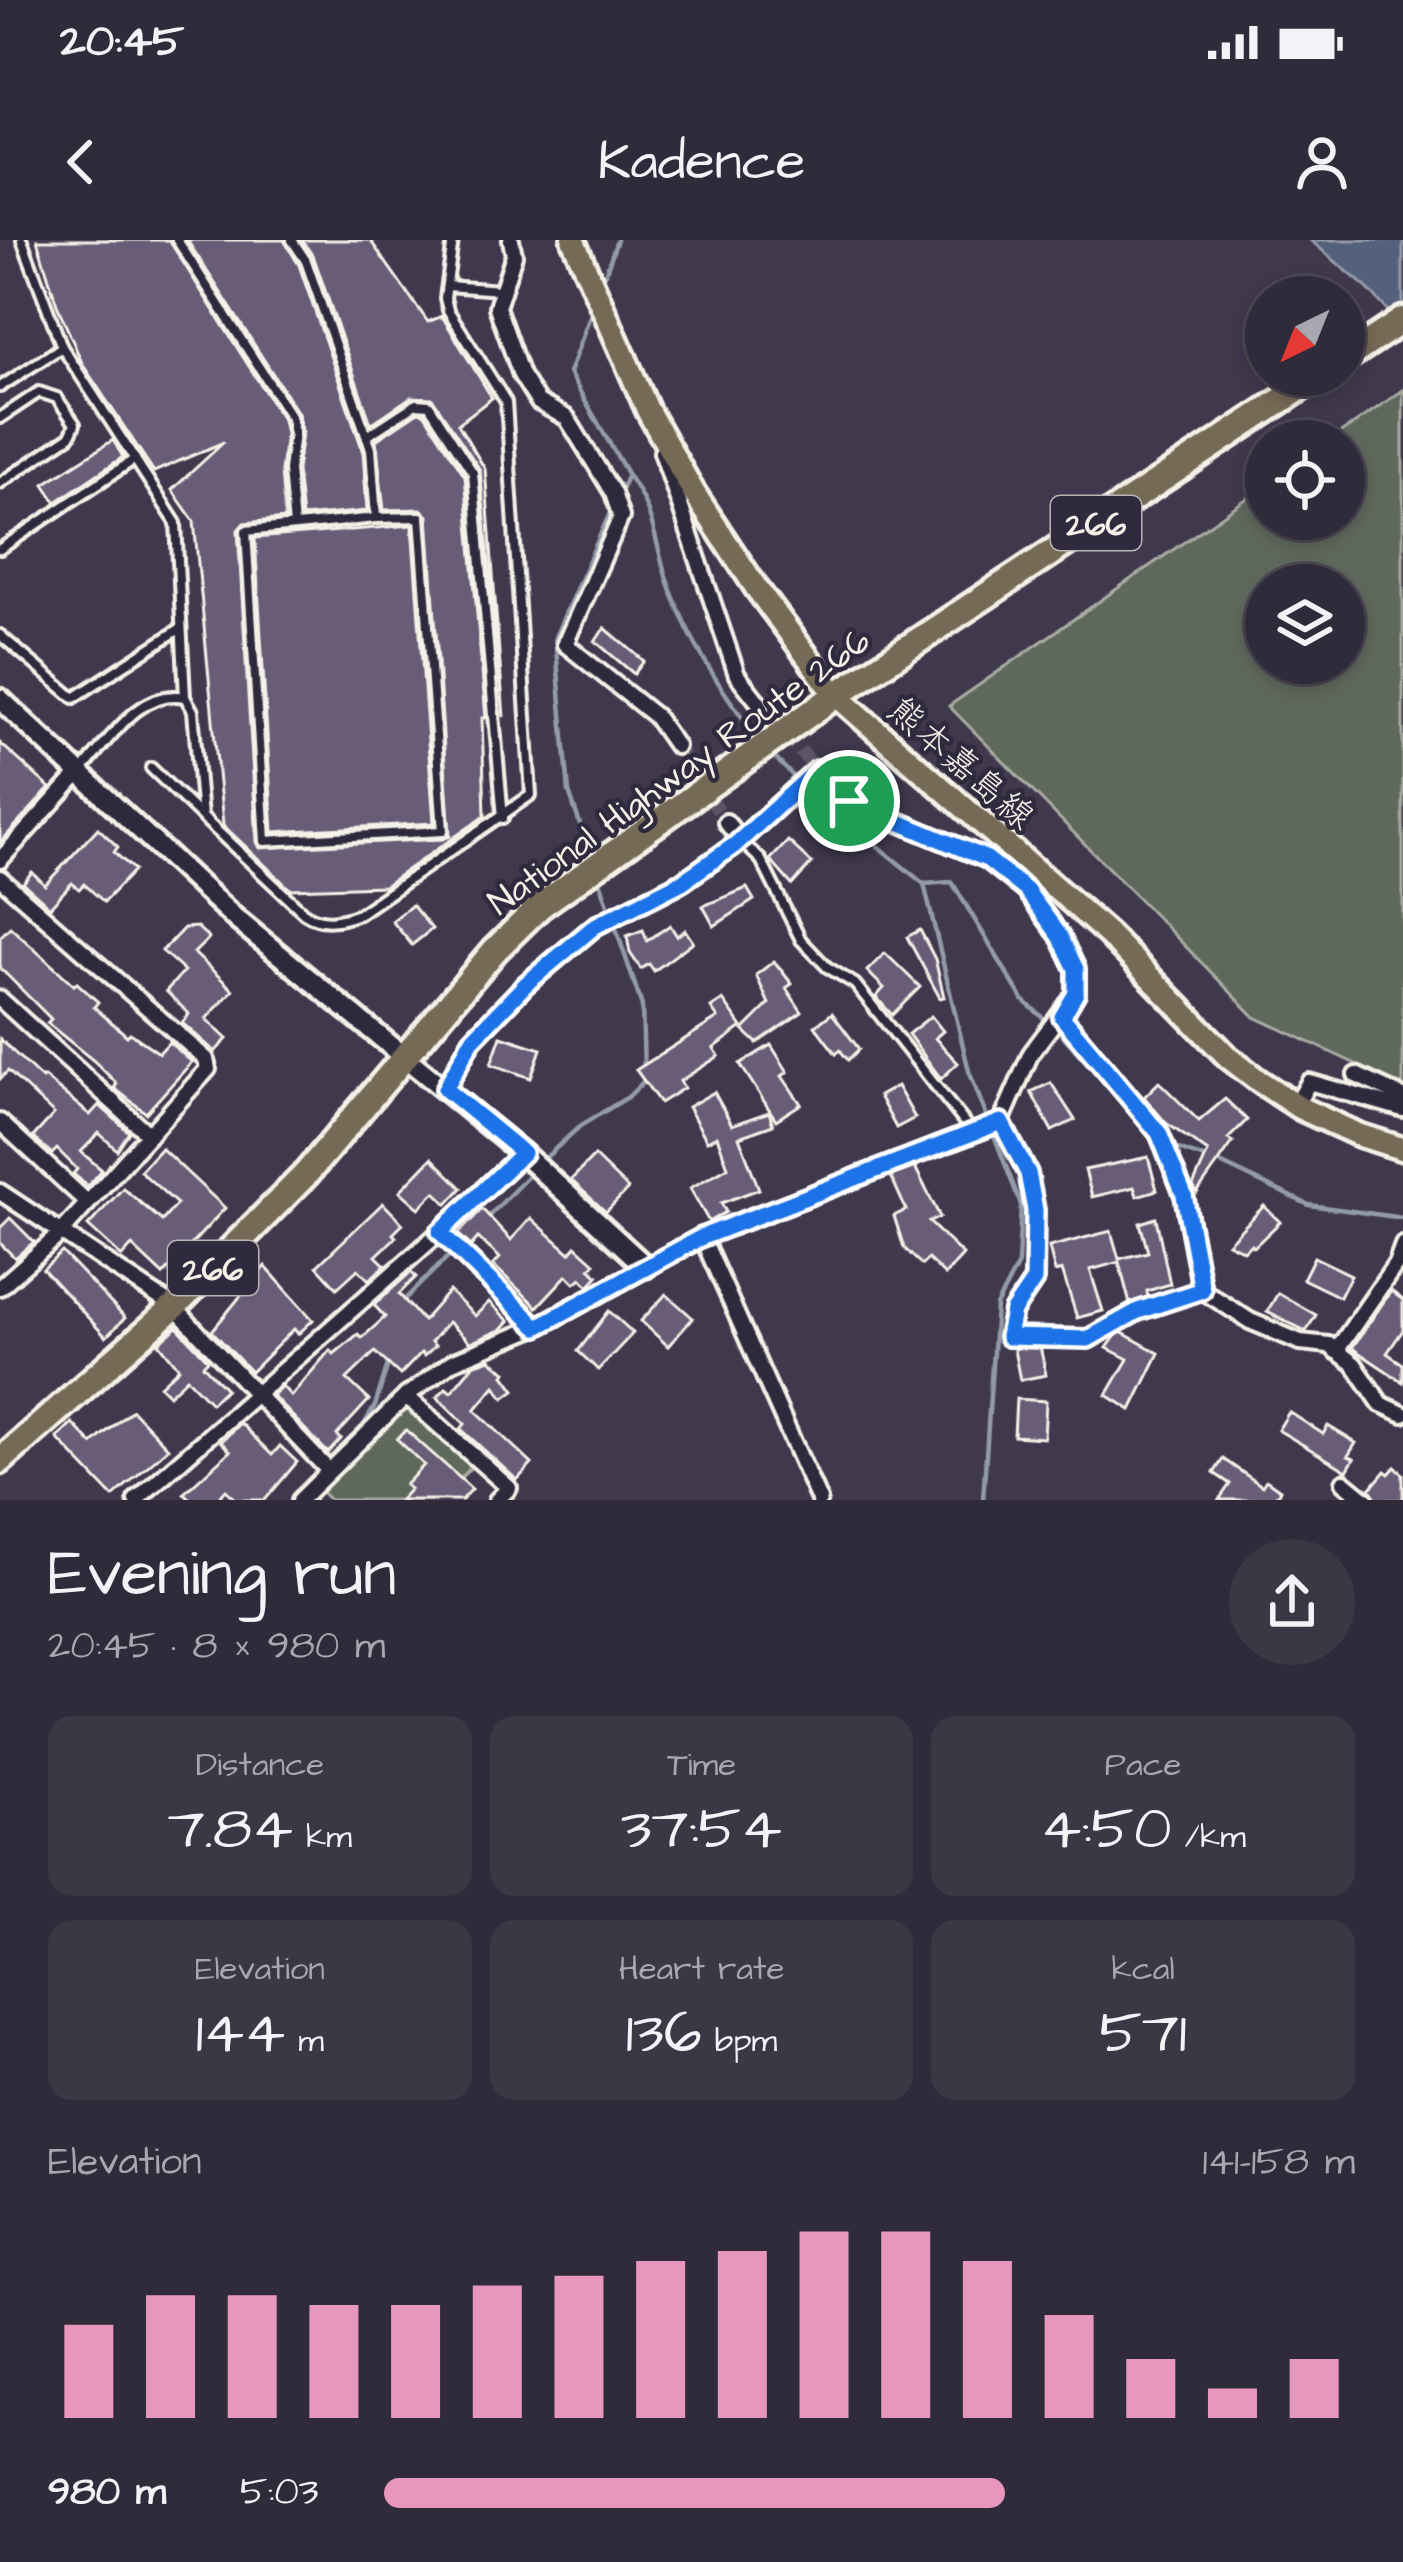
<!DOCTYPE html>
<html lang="en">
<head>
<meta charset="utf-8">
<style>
	:root { --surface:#302b3a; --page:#3c3745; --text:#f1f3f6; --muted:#a8a7af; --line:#4b4754; --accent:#e797bd }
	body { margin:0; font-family:"Architects Daughter","Klee One",sans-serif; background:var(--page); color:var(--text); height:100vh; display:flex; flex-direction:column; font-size:45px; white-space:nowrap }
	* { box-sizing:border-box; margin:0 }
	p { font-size:39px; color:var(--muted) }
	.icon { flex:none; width:66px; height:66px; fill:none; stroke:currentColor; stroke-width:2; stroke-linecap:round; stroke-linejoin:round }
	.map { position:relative; height:1260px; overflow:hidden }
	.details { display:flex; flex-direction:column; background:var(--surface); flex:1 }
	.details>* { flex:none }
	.needle { width:78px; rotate:223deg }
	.controls { position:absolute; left:1245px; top:36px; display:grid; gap:24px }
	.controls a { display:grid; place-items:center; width:120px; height:120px; border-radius:50%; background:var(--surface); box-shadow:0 6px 18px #0003,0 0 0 3px var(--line); font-size:60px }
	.pin { position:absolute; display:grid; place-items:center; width:102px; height:102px; color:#fff; margin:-51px; border:6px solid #fff; border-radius:50%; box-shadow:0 3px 12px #0007 }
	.round { display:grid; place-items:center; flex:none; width:126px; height:126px; border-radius:63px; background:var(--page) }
	.summary { display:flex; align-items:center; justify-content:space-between; height:204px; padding:0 48px }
	h1 { font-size:66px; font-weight:600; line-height:90px }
	.stats { display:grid; grid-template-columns:repeat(3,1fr); gap:18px; height:204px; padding:12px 48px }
	.stats div { display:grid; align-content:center; border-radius:24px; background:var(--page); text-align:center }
	.stats b { font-size:60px; font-weight:600 }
	.stats small { font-size:33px; font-weight:400 }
	.stats p { font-size:33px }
	.chart { height:336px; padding:24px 48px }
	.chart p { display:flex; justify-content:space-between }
	.chart svg { width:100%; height:216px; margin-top:12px; stroke:var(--accent); stroke-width:6 }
	ul { padding:0 48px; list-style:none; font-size:39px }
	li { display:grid; grid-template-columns:192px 144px 1fr; align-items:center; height:90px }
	li i { height:30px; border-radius:15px; background:var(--accent) }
	.status { display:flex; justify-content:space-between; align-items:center; height:84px; padding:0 60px; background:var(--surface); direction:ltr }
	.status svg { height:33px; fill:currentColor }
	header { display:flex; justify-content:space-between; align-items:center; height:156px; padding:0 48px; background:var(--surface); font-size:54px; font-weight:600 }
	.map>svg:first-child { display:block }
</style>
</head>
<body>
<div class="status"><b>20:45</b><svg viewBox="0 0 49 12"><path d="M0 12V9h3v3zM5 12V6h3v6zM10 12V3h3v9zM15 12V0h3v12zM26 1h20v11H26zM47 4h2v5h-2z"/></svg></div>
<header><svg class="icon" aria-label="back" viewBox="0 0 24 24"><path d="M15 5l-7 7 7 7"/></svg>Kadence<svg class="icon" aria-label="person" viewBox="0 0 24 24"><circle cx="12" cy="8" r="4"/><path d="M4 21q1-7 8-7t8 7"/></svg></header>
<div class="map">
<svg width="1403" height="1260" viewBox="0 0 1403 1260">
	<rect width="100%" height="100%" fill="#40394e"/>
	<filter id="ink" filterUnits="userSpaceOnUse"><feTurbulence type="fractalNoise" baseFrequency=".00833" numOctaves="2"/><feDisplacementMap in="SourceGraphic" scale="24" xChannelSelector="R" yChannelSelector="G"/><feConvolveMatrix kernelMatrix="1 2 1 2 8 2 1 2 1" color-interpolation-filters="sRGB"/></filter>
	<g filter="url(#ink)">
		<!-- green -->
		<g fill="#5e685c" stroke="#a9aca2" stroke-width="3" fill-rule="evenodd">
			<path d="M1403 150V846L1255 777 949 466 1266 245V279H1344V201H1329ZM1266 345H1344V423H1266Z"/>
			<polygon points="409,1158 474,1224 440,1260 330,1260 317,1247"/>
		</g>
		<!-- water -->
		<polygon fill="#54617d" stroke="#949ba8" stroke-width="3" points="1310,0 1403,0 1403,87 1367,48"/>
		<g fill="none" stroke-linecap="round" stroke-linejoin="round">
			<!-- stream -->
			<g stroke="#949ba8" stroke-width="4.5">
				<polyline points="601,46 617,0"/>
				<polyline points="593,68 569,133 628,235 618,256"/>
				<path d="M628 235C657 275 654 305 670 348 691 405 723 453 760 501"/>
				<polyline points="771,514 797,540"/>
				<polyline points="805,547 924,644 969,831 1021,965 1018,1024 996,1066 983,1260"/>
				<polyline points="591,616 569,552 555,397 613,266"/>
				<polyline points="599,638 642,766 644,830"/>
				<polyline points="924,644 952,642 1023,760 1048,782"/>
				<polyline points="1057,789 1156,901"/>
				<polyline points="1167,905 1207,919"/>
				<polyline points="541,922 580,886 628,857 644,841"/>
				<polyline points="1218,922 1309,965 1403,978"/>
				<polyline points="487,978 533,931"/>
				<polyline points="402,1062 466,999"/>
				<polyline points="358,1195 375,1166 388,1124"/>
			</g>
		</g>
		<!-- building -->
		<g fill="#685b77" stroke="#f4f1e8" stroke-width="3">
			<polygon points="37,0 169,0 283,180 286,194 281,231 285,279 244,283 238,290 257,602 260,608 443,599 450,596 428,276 421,269 384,270 376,200 418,172 424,173 465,236 486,478 482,478 485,576 384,646 290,649 223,585 194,281 172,250 224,202 154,232 83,125 57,65"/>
			<polygon points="187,0 284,0 299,25 363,211 367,271 302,277 297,230 302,193 298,173"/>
			<polygon points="302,0 370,0 428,82 442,76 492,158 458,184 485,229 504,477 480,230 432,158 411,157 371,184 314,18"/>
			<polygon points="113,200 123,217 56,262 44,244"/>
			<polygon points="412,285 434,583 273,592 255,298"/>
			<polygon points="605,388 644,421 634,434 595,401"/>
			<polygon points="0,503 50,548 0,603"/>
			<polygon points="98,588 118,607 114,612 134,630 104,662 84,644 79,649 72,643 50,667 23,643 32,632 45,645"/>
			<polygon points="788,601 812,623 792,645 770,620"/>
			<polygon points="747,648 754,660 714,686 703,666"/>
			<polygon points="412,665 432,689 412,705 392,681"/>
			<polygon points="670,685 677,696 685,690 693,702 654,731 649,724 641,729 630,713 627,696 643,690 647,701"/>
			<polygon points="10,687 74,745 77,743 98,762 94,767 127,796 130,793 159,813 169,802 192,822 146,873 114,848 117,844 94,821 47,783 51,779 0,728 0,697"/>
			<polygon points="197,687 209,698 194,713 233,750 206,779 227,799 215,812 182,783 189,774 166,751 184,731 162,711 184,688"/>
			<polygon points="920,690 935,719 944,757 940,758 907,697"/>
			<polygon points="885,713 920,747 892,775 876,757 884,748 867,731"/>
			<polygon points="774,721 792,744 786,748 802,772 757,803 743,790 769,764 756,735"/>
			<polygon points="723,760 742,787 714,808 719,816 680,841 684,848 660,863 636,830 718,778 711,768"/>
			<polygon points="832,773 859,809 848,820 840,810 836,814 815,786"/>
			<polygon points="931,776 943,791 935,798 958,823 941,839 908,794"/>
			<polygon points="501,796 541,809 531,838 491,824"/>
			<polygon points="0,799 42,839 44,837 90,875 99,865 129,892 117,910 99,893 81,912 102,930 88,946 73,934 77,929 57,909 52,914 33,897 54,874 8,831 0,839"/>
			<polygon points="771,805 788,832 782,836 801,864 776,880 740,824"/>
			<polygon points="1159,842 1199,881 1225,859 1247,880 1228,899 1233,902 1197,953 1193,946 1208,912 1166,883 1144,857"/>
			<polygon points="1051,843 1075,880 1052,891 1031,852"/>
			<polygon points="897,846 915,878 896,888 879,856"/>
			<polygon points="714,852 732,885 769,872 773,885 739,897 759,949 721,963 726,972 709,982 690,948 728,927 717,896 707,901 688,867"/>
			<polygon points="161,908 225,968 163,1035 132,1006 122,1017 88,986 123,948 162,981 177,964 140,931"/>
			<polygon points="594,916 628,949 606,972 571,940"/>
			<polygon points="1148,917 1157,950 1137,956 1134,947 1092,957 1085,930"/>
			<polygon points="432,918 462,948 447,964 435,952 419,968 400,951"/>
			<polygon points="915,927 940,977 929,982 963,1015 945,1035 928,1019 922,1025 904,1008 894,976 906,970 891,936"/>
			<polygon points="383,963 403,984 393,994 396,997 376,1016 385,1025 369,1040 358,1029 337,1048 317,1026"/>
			<polygon points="1264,966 1280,982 1254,1007 1251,1004 1244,1011 1228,1003"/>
			<polygon points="482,969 511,1000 531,978 570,1013 576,1006 595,1023 590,1028 598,1036 589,1046 581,1038 575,1043 567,1035 537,1067 493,1025 500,1018 478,998 471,1006 458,994"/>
			<polygon points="10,978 34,1002 15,1018 0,1003 0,988"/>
			<polygon points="1156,978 1170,1044 1147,1051 1148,1058 1130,1064 1119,1022 1090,1030 1103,1071 1077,1078 1062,1030 1055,1032 1049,1007 1111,991 1119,1019 1148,1012 1140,983"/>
			<polygon points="62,1012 125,1078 106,1097 43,1029"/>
			<polygon points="1314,1017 1351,1035 1340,1057 1303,1039"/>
			<polygon points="265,1026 313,1080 298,1094 294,1089 251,1132 212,1091"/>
			<polygon points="411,1032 416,1037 399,1054 423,1081 449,1051 475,1076 489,1062 509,1081 502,1089 470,1103 448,1082 431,1102 435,1106 424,1116 421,1113 400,1135 375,1112 347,1139 369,1160 337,1195 341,1199 328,1213 272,1155 282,1146 291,1156 330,1110 334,1114 358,1094 362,1098 385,1077 374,1065"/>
			<polygon points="1391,1051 1403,1060 1403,1090 1387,1113 1403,1124 1403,1142 1352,1108"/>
			<polygon points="1278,1053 1316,1075 1306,1091 1267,1072"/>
			<polygon points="666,1054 693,1078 668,1106 641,1081"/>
			<polygon points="609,1071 633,1093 598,1130 578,1111"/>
			<polygon points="177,1087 208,1120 203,1125 226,1149 211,1163 187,1138 169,1155 160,1146 179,1128 159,1103"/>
			<polygon points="1119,1091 1159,1113 1131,1170 1107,1155 1128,1119 1107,1108"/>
			<polygon points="1018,1106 1040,1106 1046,1135 1020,1140 1014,1110"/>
			<polygon points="490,1119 506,1132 504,1135 515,1150 504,1158 495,1146 475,1170 532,1224 517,1240 461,1189 465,1184 437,1157 446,1148 451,1152 473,1125"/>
			<polygon points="1016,1159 1046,1161 1044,1198 1014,1196"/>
			<polygon points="132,1170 168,1208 113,1257 57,1198 72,1183 92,1204"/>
			<polygon points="1289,1172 1323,1194 1328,1186 1356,1203 1348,1216 1354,1219 1347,1231 1278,1190"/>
			<polygon points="240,1183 272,1215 280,1206 297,1222 265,1260 237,1260 226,1250 217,1260 191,1260 184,1253 230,1211 221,1202"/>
			<polygon points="406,1190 472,1249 462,1260 400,1260 410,1249 405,1245 424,1225 397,1199"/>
			<polygon points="1223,1219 1262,1246 1266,1240 1280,1250 1276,1256 1282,1260 1219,1260 1230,1244 1214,1233"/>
			<polygon points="1395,1227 1403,1234 1403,1260 1377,1260 1370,1249 1385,1231 1389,1234"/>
		</g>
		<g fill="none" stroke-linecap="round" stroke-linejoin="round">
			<!-- minor-tunnel -->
			<g stroke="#5b5565" stroke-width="14" stroke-dasharray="14 7" stroke-linecap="butt">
				<polyline points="759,463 817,530"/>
				<polyline points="676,506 726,582"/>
			</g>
			<defs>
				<g id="service">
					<polyline points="22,0 62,107 176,283 185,457"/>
					<polyline points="177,0 291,177 294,194 289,230 294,286"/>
					<polyline points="292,0 306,21 371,209 376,278 246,291 265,601 443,591 420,277 376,278"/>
					<polyline points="447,46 501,50"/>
					<polyline points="0,147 62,107"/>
					<polyline points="0,178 39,152 57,158 75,184 70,196 0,243"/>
					<polyline points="367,196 416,164 429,165 473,233 503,578"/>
					<polyline points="0,309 135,219"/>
					<polyline points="0,395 74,458 181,388"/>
					<polyline points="151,528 201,576"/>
					<path d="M81 531C109 501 140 448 185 457L193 471 202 577 304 673C322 685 340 681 359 674L531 555 506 162 448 70 445 58 453 0"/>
					<polyline points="741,601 761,620 801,700 827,727 855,744 972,892"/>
					<polyline points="1002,883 1028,933 1035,970 1034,1040 1013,1071 1008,1097 1088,1099 1138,1071 1202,1050"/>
				</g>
				<g id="minor">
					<polyline points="511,0 514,15 497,67 521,135 538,162 567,178 613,253 621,277 565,404 655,476 676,506"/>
					<polyline points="662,212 737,435 759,463"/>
					<polyline points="0,620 81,531"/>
					<polyline points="0,638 206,819 208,829 59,995 0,1047"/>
					<polyline points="0,759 149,895"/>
					<polyline points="1062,777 1159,893 1184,955 1202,1050 1250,1081 1300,1102 1329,1105 1354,1124 1381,1164 1403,1174"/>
					<polyline points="1356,835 1403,857"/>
					<polyline points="445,849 472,800 526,744 595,686 682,642 735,605 735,593 726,582"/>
					<polyline points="1296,865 1309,842 1403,869"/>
					<polyline points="0,882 88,963"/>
					<polyline points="0,952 174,1067 328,1230"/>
					<polyline points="440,992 537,1087"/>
					<polyline points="702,997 819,1260"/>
					<polyline points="1336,1111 1396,1024 1403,1005"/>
					<polyline points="406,1156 509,1248 497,1260"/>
					<polyline points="1344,1242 1366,1260"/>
					<polyline points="136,1260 440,992 522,913"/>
					<polyline points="300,1260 406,1156 452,1122 537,1087 702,997 1001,882 1031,813 1076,753 1076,729 1060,696 1026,650 987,619 849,561 817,530 735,605"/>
				</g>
				<polyline id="tertiary" points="0,459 236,679 522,913 646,1027"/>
				<polyline id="primary" points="573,0 648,171 694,253 757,349 836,455 1108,694 1228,817 1259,841 1300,868 1359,895 1403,909"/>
				<g id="trunk">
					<polyline points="1344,119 1403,80"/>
					<polyline points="0,1221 174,1067 306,934 495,710 540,666 836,455 1320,135"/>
				</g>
			</defs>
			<!-- service casing -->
			<use href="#service" stroke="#f4f1e8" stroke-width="16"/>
			<!-- minor casing -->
			<use href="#minor" stroke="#f4f1e8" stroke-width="22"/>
			<!-- tertiary casing -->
			<use href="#tertiary" stroke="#f4f1e8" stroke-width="27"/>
			<!-- primary casing -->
			<use href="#primary" stroke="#f4f1e8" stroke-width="30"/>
			<!-- trunk casing -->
			<use href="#trunk" stroke="#f4f1e8" stroke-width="33"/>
			<!-- service -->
			<use href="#service" stroke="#2f2a3d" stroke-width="8"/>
			<!-- minor -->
			<use href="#minor" stroke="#2f2a3d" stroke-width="14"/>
			<!-- tertiary -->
			<use href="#tertiary" stroke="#2f2a3d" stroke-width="18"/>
			<!-- primary -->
			<use href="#primary" stroke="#756a55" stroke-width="21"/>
			<!-- trunk -->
			<use href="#trunk" stroke="#756a55" stroke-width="24"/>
		</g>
	</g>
	<g fill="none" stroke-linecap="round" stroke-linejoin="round" filter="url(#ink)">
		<defs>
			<polygon id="route" points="817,530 849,561 987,619 1026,650 1060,696 1076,729 1076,753 1062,777 1159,893 1184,955 1202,1050 1138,1071 1088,1099 1008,1097 1013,1071 1034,1040 1035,970 1028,933 1001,882 702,997 537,1087 440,992 523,913 445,849 472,800 526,744 595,686 682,642 735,605"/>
		</defs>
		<!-- route casing -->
		<use href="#route" stroke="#fff" stroke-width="24"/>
		<!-- route -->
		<use href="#route" stroke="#1a73e8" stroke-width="15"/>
	</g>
	<g text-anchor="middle" stroke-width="9" stroke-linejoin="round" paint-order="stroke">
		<!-- shield labels -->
		<g fill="#2f2a3d" stroke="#b9b5b5" stroke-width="3">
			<rect x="1051" y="256" width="90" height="54" rx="9"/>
			<rect x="168" y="1001" width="90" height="54" rx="9"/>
		</g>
		<g font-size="33" font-weight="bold" fill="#f4f1e8">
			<text x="1096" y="295">266</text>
			<text x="213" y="1040">266</text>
		</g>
		<!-- street labels -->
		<g font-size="36" fill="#f4f1e8" stroke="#2f2a3d">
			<text transform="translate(962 522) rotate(41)" y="13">熊本嘉島線</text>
			<text transform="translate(678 530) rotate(-36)" y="13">National Highway Route 266</text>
		</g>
	</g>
</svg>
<div class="controls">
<a><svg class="needle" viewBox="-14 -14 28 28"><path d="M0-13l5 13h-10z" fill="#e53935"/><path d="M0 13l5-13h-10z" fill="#a8a7af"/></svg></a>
<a><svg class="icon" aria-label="locate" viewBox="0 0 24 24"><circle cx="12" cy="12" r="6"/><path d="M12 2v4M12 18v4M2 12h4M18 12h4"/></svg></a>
<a><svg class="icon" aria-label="layers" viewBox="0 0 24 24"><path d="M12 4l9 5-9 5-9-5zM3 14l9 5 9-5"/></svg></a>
</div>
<div class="pin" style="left:849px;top:561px;background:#1e9e55"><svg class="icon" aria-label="arrive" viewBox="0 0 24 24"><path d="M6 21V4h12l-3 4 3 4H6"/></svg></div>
</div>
<section class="details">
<div class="summary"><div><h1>Evening run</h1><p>20:45 · 8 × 980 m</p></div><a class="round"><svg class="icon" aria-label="share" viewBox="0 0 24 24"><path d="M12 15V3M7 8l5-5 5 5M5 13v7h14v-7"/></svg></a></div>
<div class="stats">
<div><p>Distance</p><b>7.84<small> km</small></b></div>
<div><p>Time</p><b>37:54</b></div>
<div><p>Pace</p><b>4:50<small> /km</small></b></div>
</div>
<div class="stats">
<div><p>Elevation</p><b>144<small> m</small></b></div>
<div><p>Heart rate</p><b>136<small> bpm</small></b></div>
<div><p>kcal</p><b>571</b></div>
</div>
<div class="chart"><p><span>Elevation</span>141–158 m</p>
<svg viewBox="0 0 160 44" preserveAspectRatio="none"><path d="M5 44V25M15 44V19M25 44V19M35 44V21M45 44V21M55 44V17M65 44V15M75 44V12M85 44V10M95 44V6M105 44V6M115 44V12M125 44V23M135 44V32M145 44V38M155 44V32"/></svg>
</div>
<ul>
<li><b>980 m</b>5:03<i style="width:64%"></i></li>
</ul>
</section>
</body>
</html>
